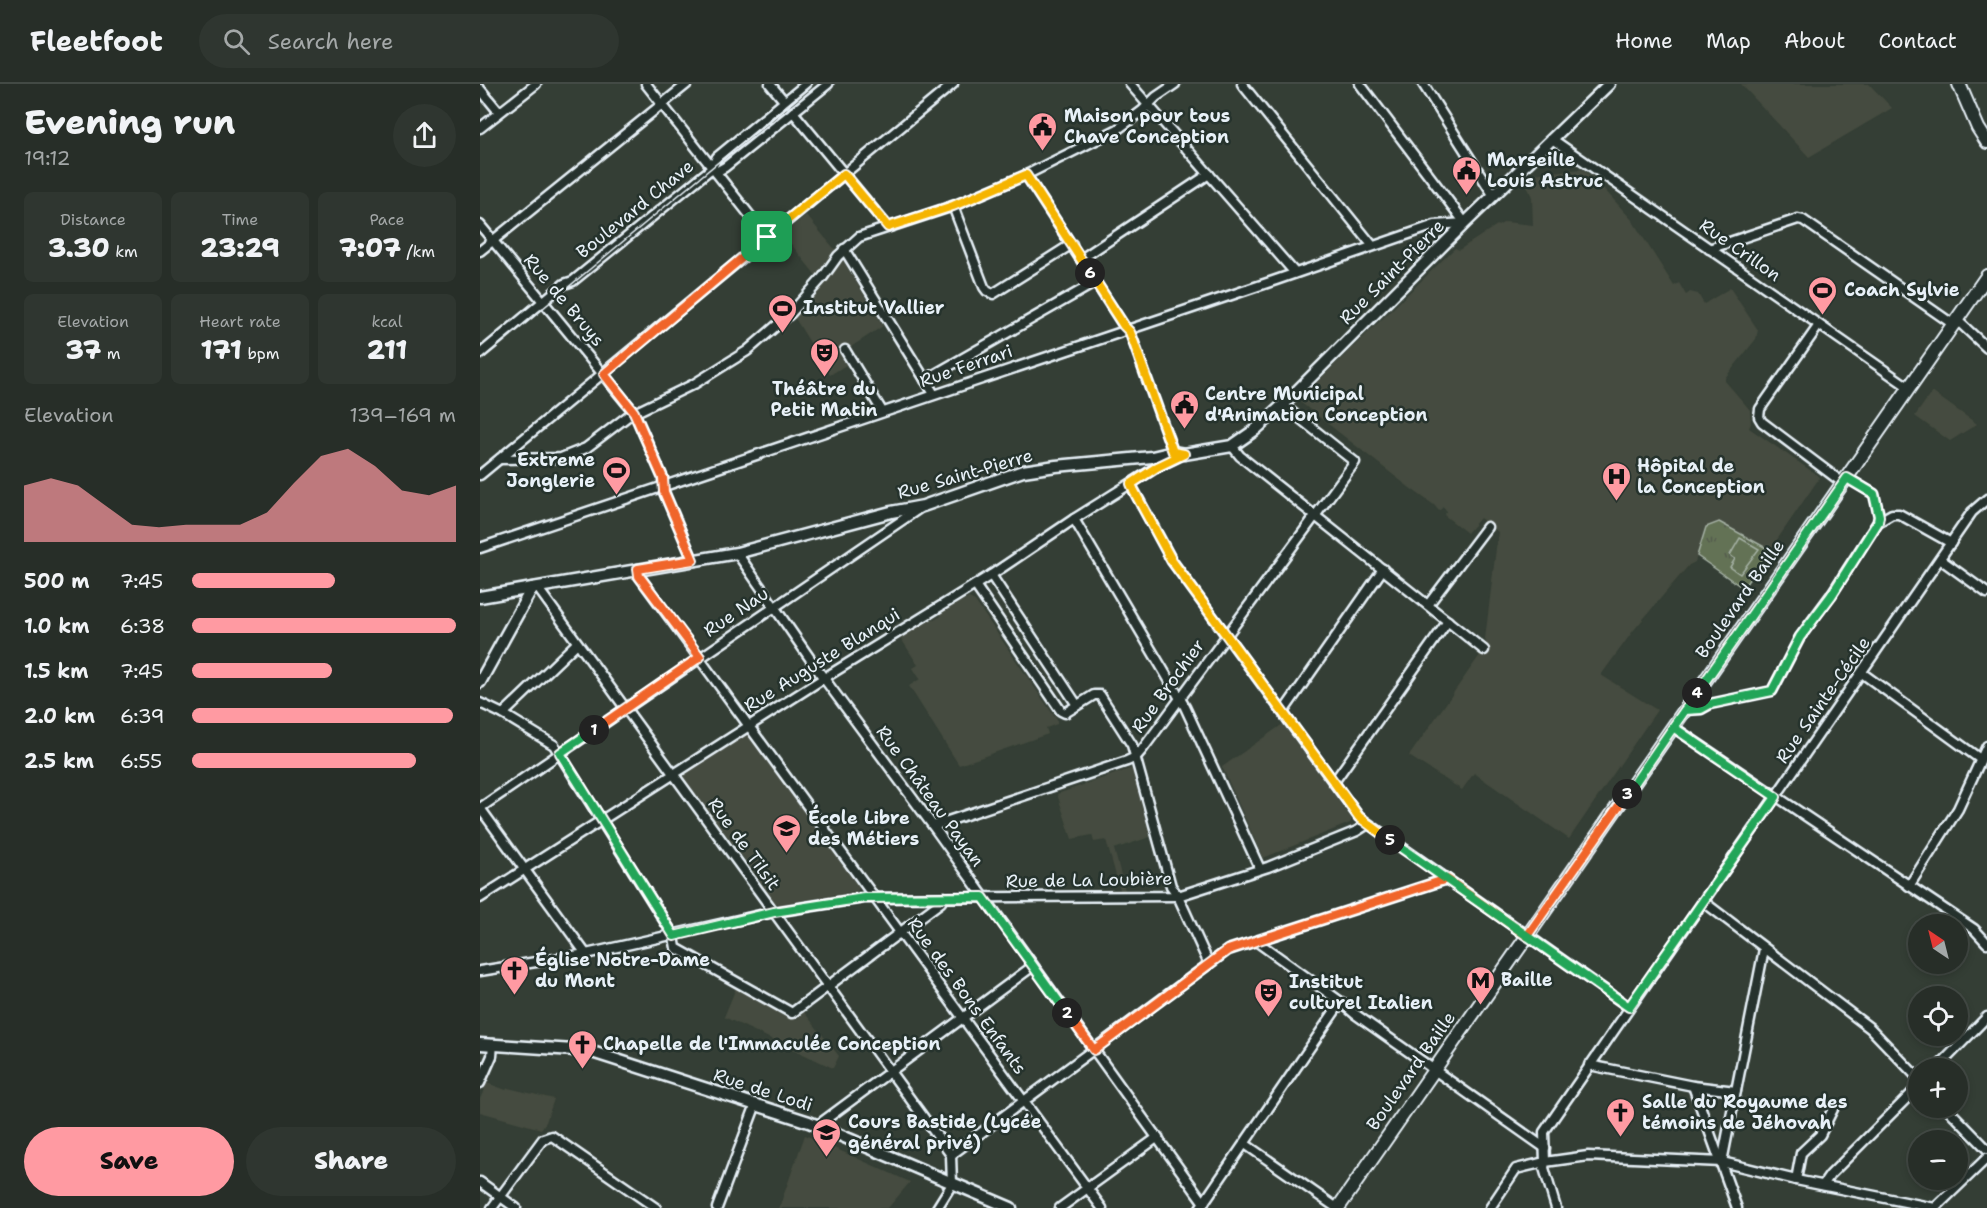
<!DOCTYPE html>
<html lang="en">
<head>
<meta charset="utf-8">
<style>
	:root { --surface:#272e28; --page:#2f3630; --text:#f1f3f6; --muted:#a4a8a8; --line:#434a45; --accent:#ff9aa2 }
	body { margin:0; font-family:"Shantell Sans",sans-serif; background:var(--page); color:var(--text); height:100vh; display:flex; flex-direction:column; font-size:22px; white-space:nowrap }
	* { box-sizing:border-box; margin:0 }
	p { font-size:20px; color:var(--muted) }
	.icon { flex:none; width:33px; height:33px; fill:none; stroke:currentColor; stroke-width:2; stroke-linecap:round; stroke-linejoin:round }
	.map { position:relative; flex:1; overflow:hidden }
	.side { display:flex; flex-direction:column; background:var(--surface); width:480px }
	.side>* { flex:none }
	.needle { width:39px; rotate:325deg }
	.tools { position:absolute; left:1428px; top:830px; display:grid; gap:12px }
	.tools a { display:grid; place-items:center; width:60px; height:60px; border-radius:50%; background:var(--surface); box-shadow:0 3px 9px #0003,0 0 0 2px var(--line); font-size:30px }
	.pin { position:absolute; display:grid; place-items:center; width:51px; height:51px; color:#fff; margin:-26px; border-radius:12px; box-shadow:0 3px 9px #0006 }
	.km { position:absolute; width:30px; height:30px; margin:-15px; border-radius:50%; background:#222; color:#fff; font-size:16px; line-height:30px; text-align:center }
	.round { display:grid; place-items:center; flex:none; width:63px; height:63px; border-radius:32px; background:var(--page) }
	.overview { display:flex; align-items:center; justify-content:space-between; height:102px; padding:0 24px }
	h1 { font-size:33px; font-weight:800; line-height:45px }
	.figures { display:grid; grid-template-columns:repeat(3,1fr); gap:9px; height:102px; padding:6px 24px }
	.figures div { display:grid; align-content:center; border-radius:9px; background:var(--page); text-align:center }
	.figures b { font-size:26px; font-weight:800 }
	.figures small { font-size:16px; font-weight:400 }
	.figures p { font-size:16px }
	.chart { height:168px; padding:12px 24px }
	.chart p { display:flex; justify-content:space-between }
	.chart svg { width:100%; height:108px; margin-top:6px; fill:var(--accent); opacity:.7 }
	.cta { display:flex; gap:12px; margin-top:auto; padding:12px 24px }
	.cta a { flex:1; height:69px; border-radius:36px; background:var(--accent); color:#111; font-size:24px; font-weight:800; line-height:69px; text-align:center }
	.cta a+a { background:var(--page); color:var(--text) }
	ul { padding:0 24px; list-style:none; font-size:20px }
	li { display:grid; grid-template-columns:96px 72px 1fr; align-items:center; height:45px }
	li i { height:15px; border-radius:8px; background:var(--accent) }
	header { display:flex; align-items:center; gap:36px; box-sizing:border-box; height:84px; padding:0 30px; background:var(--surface); border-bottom:2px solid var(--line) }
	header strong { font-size:28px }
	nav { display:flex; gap:33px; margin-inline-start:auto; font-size:21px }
	.search { width:420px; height:54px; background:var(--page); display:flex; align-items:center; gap:15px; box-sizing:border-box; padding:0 21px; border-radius:33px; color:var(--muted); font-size:22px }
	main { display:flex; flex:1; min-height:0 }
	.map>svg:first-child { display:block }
</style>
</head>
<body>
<header>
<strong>Fleetfoot</strong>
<div class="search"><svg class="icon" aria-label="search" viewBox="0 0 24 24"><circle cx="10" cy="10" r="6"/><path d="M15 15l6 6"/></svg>Search here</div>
<nav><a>Home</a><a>Map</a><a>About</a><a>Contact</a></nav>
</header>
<main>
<section class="side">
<div class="overview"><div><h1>Evening run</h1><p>19:12</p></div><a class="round"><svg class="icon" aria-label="share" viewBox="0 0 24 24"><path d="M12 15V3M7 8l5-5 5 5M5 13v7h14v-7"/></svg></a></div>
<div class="figures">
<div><p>Distance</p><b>3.30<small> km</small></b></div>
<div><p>Time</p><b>23:29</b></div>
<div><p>Pace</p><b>7:07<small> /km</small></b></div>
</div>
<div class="figures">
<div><p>Elevation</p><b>37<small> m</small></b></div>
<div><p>Heart rate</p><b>171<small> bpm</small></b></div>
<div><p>kcal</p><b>211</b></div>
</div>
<div class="chart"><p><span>Elevation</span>139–169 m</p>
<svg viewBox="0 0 160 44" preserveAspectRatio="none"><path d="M0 44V21L10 18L20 21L30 29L40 37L50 38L60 37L70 37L80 37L90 32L100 20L110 9L120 6L130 13L140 23L150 25L160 21V44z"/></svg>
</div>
<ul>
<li><b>500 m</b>7:45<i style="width:54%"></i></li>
<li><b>1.0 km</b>6:38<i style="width:100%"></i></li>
<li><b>1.5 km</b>7:45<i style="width:53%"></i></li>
<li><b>2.0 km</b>6:39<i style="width:99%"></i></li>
<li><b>2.5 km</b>6:55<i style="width:85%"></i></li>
</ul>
<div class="cta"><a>Save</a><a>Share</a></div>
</section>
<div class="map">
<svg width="1507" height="1124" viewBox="0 0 1507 1124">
	<defs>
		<pattern id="park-tufts" width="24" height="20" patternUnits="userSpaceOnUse" patternTransform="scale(1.5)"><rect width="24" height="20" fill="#637254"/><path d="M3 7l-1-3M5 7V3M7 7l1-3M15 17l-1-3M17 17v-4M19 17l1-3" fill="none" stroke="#535b4e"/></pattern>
	</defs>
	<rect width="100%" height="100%" fill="#343e35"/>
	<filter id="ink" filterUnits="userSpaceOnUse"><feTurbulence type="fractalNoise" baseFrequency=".0167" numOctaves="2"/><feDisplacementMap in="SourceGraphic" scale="12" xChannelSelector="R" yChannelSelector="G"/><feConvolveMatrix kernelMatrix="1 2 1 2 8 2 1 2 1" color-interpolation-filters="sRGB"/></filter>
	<g filter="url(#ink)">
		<!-- built -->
		<g fill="#454b3f">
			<polygon points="1261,0 1389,0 1412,24 1329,73"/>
			<polygon points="1102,85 1113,93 1152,136 1194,202 1199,199 1206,211 1210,208 1218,210 1224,220 1250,204 1278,246 1276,255 1245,294 1245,297 1270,326 1271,339 1269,344 1340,393 1290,466 1239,438 1226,443 1215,478 1209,481 1191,502 1153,547 1121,591 1177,626 1089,755 994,689 982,706 929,672 1007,561 1005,555 1018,448 1000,434 987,449 964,431 967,427 963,423 959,427 954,421 930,404 820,318 830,305 975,164 979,166 1017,141 1018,142 1025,138 1053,141 1052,113 1045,97 1052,90"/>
			<polygon points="326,131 357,168 338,194 303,150"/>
			<polygon points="362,175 403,242 360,270 366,281 350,291 313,231"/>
			<polygon points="1452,308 1497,340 1470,357 1435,332"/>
			<polygon points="489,514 495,517 577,636 577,640 566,644 568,650 479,681 429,602 440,595 433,584 438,581 420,553 448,535 454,536 461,532 459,529 467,523"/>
			<polygon points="803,640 872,735 870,739 783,774 742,683"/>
			<polygon points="268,650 379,804 376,810 300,821 295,819 271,784 202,692"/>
			<polygon points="652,684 670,753 634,765 645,806 640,806 626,756 614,758 612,751 592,755 577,710"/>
			<polygon points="256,904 317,935 324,928 359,972 353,984 244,933"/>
			<polygon points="7,999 26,1006 28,1004 74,1015 66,1038 61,1045 0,1028 0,1015"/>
			<polygon points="325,1051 430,1098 408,1124 299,1124"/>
		</g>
		<!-- park -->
		<polygon fill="url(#park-tufts)" stroke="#a6b2a6" stroke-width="1.5" points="1239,438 1290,466 1263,504 1217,472 1226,443"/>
		<!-- pitch -->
		<polygon fill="#637254" stroke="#a6b2a6" stroke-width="1.5" points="1260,454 1279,465 1260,490 1250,483 1255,475 1250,471"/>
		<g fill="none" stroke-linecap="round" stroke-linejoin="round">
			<defs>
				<g id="minor">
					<polyline points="166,0 287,153"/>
					<polyline points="290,0 305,18"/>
					<polyline points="650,0 815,189"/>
					<polyline points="762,0 892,161"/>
					<polyline points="880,0 985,139"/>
					<polyline points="943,0 1014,112"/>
					<polyline points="0,5 19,28"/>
					<polyline points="313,28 408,143"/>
					<polyline points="0,44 56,0"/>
					<polyline points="1072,55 1430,304"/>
					<polyline points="236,88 245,83 348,0"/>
					<polyline points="546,91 644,242 650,248 693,368"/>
					<polyline points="473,122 504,203 507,207 513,210 592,160"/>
					<polyline points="0,141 154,328 183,394 184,408 213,476"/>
					<polyline points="364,165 454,310"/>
					<polyline points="1229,165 1318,135 1323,136 1474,241"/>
					<polyline points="0,167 207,0"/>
					<polyline points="601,175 729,90"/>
					<polyline points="1477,236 1507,264"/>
					<polyline points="1339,241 1280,325 1279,333 1282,338 1363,399"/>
					<polyline points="365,266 402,327"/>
					<polyline points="0,270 84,200 93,197 232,84 237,73 326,0"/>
					<polyline points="445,296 616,198"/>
					<polyline points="752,362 760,372 1004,566"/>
					<polyline points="20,375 81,374 106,364 148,332 214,300 267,267 311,229 343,193 358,172 379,153 473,122 546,91 638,45 662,27 676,13 695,0"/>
					<polyline points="0,391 473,0"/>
					<polyline points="1367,394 1394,410 1399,432 1398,438"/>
					<polyline points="651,401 692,477 879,733 1149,923"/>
					<polyline points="594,435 705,623 780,785"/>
					<polyline points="0,464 796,196 955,141 985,139"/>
					<polyline points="257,469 340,589 453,742 724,1119"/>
					<polyline points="1460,475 1507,509"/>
					<polyline points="158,485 159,492 622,1124"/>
					<polyline points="511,491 597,621"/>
					<polyline points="495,501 581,627 585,629 614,611 620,611 652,661 691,802 698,812 729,880"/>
					<polyline points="57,503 471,1071 472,1100 457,1124"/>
					<polyline points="948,521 1007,443"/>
					<polyline points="1382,589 1500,675"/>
					<polyline points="0,619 23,630 74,661 194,852 196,864 312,929 461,818 464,813"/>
					<polyline points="1205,626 1221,625 1230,620 1292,607 1320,553 1351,511 1398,438 1412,430 1419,430 1471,459"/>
					<polyline points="803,628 903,485"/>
					<polyline points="23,630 97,559"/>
					<polyline points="1193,643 1494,845 1507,859"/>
					<polyline points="854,698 968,537"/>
					<polyline points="0,724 440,424"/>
					<polyline points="0,724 106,870"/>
					<polyline points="453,742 647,677 656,673 662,666 875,378 803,321"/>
					<polyline points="1429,802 1478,725 1507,662"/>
					<polyline points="0,814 341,596 511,491 594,435 677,383 704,370"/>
					<polyline points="1224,818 1390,944 1438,994"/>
					<polyline points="776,857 861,918 875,930 1065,1064"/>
					<polyline points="0,887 106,870 294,828 384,814 698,812 788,783 877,747 888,740"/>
					<polyline points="1109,981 1213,1002 1256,1007"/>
					<polyline points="1457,984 1507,933"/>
					<polyline points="0,999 12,972 13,960"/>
					<polyline points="1213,1002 1257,1124"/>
					<polyline points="1466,1023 1507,1065"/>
					<polyline points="338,1041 553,882"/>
					<polyline points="765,1060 857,1124"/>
					<polyline points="471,1071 748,866 967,795"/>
					<polyline points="1242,1078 1284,865"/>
					<polyline points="1316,1096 1321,1069 1340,1051 1355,1021"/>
					<polyline points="0,1098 36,1124"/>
					<polyline points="1343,1101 1350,1091 1438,1003"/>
					<polyline points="12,1124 63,1055 72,1052 176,1124"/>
					<polyline points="237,1124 276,1020"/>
					<polyline points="580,1124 678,1053"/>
					<polyline points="720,1124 861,918"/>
					<polyline points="1010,1124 1036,1085 1065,1078 1064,1048 1492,428 1507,415"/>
					<polyline points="1076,1124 1064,1084 1065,1078 1108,1072 1242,1078 1316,1096 1455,1124 1507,1074"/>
				</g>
				<g id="tertiary">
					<polyline points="0,513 257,469 411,428 443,422 543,387 576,382 672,373 693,368 704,370 752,362 775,346 803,321 985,139 1129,0"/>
					<polyline points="0,598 52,504"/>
					<polyline points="0,960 109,967 329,1038 531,1124"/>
				</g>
				<g id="secondary">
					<polyline points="1479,0 1498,44 1507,58"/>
					<polyline points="858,1124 1507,192"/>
				</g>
			</defs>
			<!-- minor casing -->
			<use href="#minor" stroke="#e8f1f8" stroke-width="13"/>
			<!-- tertiary casing -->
			<use href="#tertiary" stroke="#e8f1f8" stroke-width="15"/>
			<!-- secondary casing -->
			<use href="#secondary" stroke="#e8f1f8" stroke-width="16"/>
			<!-- minor -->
			<use href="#minor" stroke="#26332d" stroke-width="8"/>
			<!-- tertiary -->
			<use href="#tertiary" stroke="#26332d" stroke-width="10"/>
			<!-- secondary -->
			<use href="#secondary" stroke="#26332d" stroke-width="12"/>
			<!-- tram -->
			<polyline stroke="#e8f1f8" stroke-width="1.5" points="8,270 332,0"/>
		</g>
	</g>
	<g fill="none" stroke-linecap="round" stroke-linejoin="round" filter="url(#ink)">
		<defs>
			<polyline id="split-1" points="114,646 220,573 159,492 158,485 213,476 184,408 183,394 154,328 124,290 287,153"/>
			<polyline id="split-2" points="114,646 80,669 194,852 294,828 384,814 503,813 587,929"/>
			<polyline id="split-3" points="587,929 614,966 748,866 967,795 1047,852 1147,710"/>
			<polyline id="split-4" points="1147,710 1205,626 1221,625 1230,620 1292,607 1320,553 1351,512 1398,438 1399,432 1394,410 1367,394 1217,609"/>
			<polyline id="split-5" points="910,756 1149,923 1296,713 1193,643 1217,609"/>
			<polyline id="split-6" points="610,189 644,242 650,248 693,368 704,370 677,383 651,400 654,407 692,477 854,698 879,733 910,756"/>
			<polyline id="split-7" points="287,153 364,90 408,143 473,122 546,91 610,189"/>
		</defs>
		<!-- split-1 casing -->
		<use href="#split-1" stroke="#fff" stroke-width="12"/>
		<!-- split-2 casing -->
		<use href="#split-2" stroke="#fff" stroke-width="12"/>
		<!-- split-3 casing -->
		<use href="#split-3" stroke="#fff" stroke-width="12"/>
		<!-- split-4 casing -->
		<use href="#split-4" stroke="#fff" stroke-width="12"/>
		<!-- split-5 casing -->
		<use href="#split-5" stroke="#fff" stroke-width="12"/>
		<!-- split-6 casing -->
		<use href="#split-6" stroke="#fff" stroke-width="12"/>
		<!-- split-7 casing -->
		<use href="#split-7" stroke="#fff" stroke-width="12"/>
		<!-- split-1 -->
		<use href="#split-1" stroke="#f0652b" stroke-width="8"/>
		<!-- split-2 -->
		<use href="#split-2" stroke="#22a559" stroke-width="8"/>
		<!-- split-3 -->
		<use href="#split-3" stroke="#f0652b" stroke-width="8"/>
		<!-- split-4 -->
		<use href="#split-4" stroke="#22a559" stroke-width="8"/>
		<!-- split-5 -->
		<use href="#split-5" stroke="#22a559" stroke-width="8"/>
		<!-- split-6 -->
		<use href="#split-6" stroke="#f5b400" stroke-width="8"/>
		<!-- split-7 -->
		<use href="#split-7" stroke="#f5b400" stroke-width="8"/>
	</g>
	<!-- icons -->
	<defs>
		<symbol id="civic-pin" viewBox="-11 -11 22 30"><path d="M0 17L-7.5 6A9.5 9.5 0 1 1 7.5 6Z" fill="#ff9aa2" stroke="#26332d"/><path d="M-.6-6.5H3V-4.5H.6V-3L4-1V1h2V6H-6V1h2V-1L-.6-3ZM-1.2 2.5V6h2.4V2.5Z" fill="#111"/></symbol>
		<symbol id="stadium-pin" viewBox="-11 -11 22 30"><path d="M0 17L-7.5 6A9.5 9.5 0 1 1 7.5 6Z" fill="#ff9aa2" stroke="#26332d"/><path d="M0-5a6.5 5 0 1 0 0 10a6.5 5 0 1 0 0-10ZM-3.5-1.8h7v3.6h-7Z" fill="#111"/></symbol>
		<symbol id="theatre-pin" viewBox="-11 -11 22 30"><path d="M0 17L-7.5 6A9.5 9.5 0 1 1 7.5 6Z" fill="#ff9aa2" stroke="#26332d"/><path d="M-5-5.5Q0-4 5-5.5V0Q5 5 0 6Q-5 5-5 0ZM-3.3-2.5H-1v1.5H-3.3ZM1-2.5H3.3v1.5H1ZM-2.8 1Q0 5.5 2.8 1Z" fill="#111"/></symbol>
		<symbol id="hospital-pin" viewBox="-11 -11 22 30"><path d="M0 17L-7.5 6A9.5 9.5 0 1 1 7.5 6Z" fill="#ff9aa2" stroke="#26332d"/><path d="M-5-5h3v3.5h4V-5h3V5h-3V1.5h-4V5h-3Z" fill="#111"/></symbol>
		<symbol id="school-pin" viewBox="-11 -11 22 30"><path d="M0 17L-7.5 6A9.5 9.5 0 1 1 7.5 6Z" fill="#ff9aa2" stroke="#26332d"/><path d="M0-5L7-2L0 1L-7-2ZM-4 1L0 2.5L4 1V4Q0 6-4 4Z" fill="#111"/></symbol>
		<symbol id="church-pin" viewBox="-11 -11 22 30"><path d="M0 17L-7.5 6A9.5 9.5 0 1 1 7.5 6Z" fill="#ff9aa2" stroke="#26332d"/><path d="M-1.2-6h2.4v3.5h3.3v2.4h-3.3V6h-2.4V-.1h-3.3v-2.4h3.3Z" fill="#111"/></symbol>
		<symbol id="metro-pin" viewBox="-11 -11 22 30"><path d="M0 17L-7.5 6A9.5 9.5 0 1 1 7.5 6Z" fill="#ff9aa2" stroke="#26332d"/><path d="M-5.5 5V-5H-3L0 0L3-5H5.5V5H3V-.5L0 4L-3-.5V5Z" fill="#111"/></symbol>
	</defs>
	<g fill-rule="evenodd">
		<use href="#civic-pin" x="546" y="26" width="33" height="45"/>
		<use href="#civic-pin" x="970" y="70" width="33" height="45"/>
		<use href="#stadium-pin" x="1326" y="190" width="33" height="45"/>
		<use href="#stadium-pin" x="286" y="208" width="33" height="45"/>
		<use href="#theatre-pin" x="328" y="252" width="33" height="45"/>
		<use href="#civic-pin" x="688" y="304" width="33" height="45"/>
		<use href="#stadium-pin" x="120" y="370" width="33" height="45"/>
		<use href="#hospital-pin" x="1120" y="376" width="33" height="45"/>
		<use href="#school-pin" x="290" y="728" width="33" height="45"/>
		<use href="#church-pin" x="18" y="870" width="33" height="45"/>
		<use href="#metro-pin" x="984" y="880" width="33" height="45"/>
		<use href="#theatre-pin" x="772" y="892" width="33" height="45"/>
		<use href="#church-pin" x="86" y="944" width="33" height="45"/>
		<use href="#church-pin" x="1124" y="1012" width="33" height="45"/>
		<use href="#school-pin" x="330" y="1032" width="33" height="45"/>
	</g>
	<g text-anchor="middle" stroke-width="5" stroke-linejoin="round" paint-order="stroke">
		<!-- poi labels -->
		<g font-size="18" font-weight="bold" fill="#e8f1f8" stroke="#26332d" text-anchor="start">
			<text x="584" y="38">Maison pour tous<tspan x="584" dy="21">Chave Conception</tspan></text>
			<text x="1007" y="82">Marseille<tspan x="1007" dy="21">Louis Astruc</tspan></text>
			<text x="1364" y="212">Coach Sylvie</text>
			<text x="323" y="230">Institut Vallier</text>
			<text x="344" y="311" text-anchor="middle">Théâtre du<tspan x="344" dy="21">Petit Matin</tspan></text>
			<text x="725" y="316">Centre Municipal<tspan x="725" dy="21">d'Animation Conception</tspan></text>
			<text x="115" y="382" text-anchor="end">Extreme<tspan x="115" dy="21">Jonglerie</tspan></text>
			<text x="1157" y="388">Hôpital de<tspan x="1157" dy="21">la Conception</tspan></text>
			<text x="328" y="740">École Libre<tspan x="328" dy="21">des Métiers</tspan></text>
			<text x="55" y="882">Église Notre-Dame<tspan x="55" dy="21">du Mont</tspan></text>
			<text x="1021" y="902">Baille</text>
			<text x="809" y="904">Institut<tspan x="809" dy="21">culturel Italien</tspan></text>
			<text x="123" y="966">Chapelle de l'Immaculée Conception</text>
			<text x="1162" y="1024">Salle du Royaume des<tspan x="1162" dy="21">témoins de Jéhovah</tspan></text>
			<text x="368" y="1044">Cours Bastide (Lycée<tspan x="368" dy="21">général privé)</tspan></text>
		</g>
		<!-- street labels -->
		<g font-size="18" fill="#e8f1f8" stroke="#26332d">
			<text transform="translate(155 125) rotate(-39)" y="6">Boulevard Chave</text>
			<text transform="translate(1260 166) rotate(35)" y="6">Rue Crillon</text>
			<text transform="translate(912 188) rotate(-45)" y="6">Rue Saint-Pierre</text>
			<text transform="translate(84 216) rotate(50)" y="6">Rue de Bruys</text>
			<text transform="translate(486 282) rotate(-19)" y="6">Rue Ferrari</text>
			<text transform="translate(485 390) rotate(-16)" y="6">Rue Saint-Pierre</text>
			<text transform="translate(1260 515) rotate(-55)" y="6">Boulevard Baille</text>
			<text transform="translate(256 528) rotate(-34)" y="6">Rue Nau</text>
			<text transform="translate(342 576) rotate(-32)" y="6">Rue Auguste Blanqui</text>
			<text transform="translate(688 602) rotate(-54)" y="6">Rue Brochier</text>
			<text transform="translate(1343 616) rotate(-55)" y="6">Rue Sainte-Cécile</text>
			<text transform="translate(450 712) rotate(54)" y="6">Rue Château Payan</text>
			<text transform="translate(264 760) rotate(54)" y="6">Rue de Tilsit</text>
			<text transform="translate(609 796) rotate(-1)" y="6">Rue de La Loubière</text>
			<text transform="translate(487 912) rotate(54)" y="6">Rue des Bons Enfants</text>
			<text transform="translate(931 987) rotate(-55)" y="6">Boulevard Baille</text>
			<text transform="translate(283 1006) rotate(18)" y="6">Rue de Lodi</text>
		</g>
	</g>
</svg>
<div class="tools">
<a><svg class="needle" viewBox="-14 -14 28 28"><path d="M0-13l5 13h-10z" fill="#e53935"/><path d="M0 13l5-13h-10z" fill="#a4a8a8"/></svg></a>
<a><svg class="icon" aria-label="locate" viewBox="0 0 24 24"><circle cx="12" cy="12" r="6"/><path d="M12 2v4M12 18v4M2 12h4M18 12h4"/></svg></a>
<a>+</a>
<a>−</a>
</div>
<div class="pin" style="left:287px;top:153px;background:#1e9e55"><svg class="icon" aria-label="arrive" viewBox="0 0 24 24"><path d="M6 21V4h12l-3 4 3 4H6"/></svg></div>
<b class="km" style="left:114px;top:646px">1</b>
<b class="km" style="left:587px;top:929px">2</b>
<b class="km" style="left:1147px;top:710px">3</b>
<b class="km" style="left:1217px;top:609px">4</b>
<b class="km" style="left:910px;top:756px">5</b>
<b class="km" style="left:610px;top:189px">6</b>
</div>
</main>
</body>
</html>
